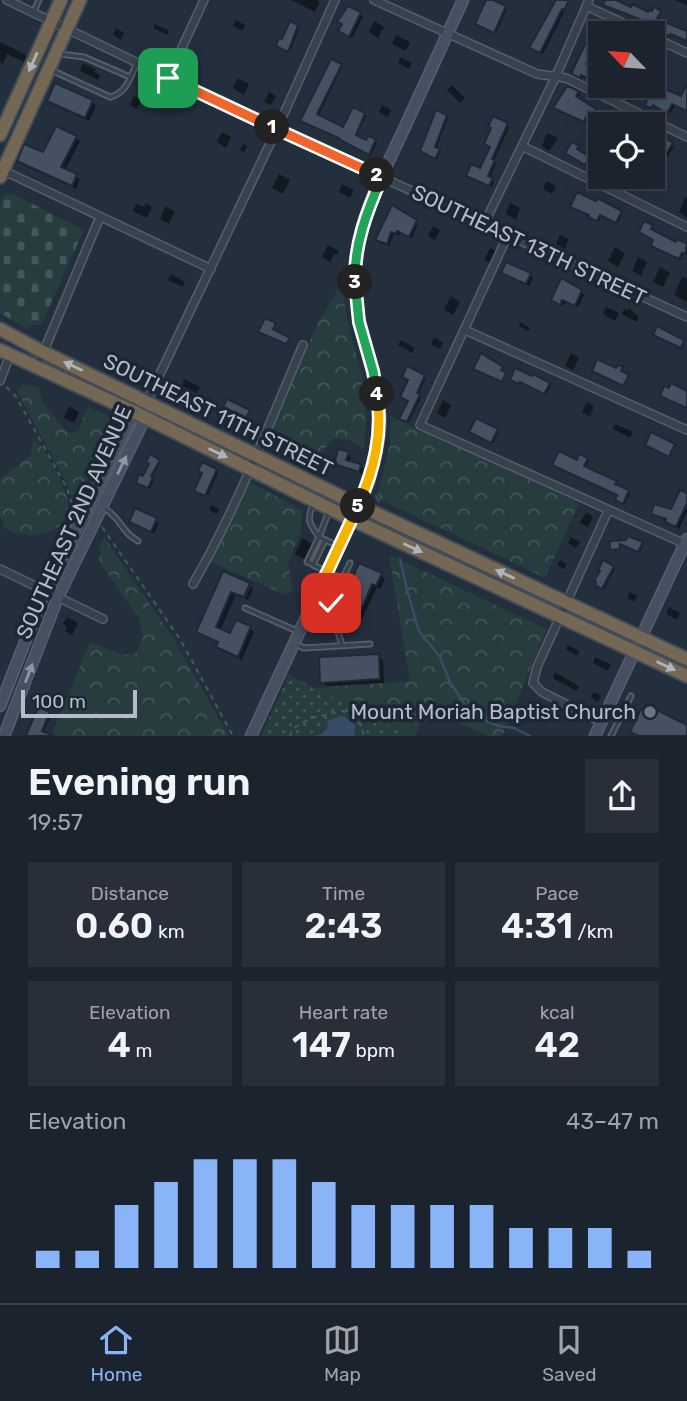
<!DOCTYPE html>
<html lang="en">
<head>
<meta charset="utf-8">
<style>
	:root { --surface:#1b232e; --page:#282f3a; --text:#f1f3f6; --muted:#a0a4aa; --line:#39404a; --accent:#8ab4f8 }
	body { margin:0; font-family:Rubik,sans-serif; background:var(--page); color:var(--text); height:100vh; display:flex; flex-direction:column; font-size:26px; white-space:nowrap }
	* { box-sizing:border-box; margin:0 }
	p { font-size:23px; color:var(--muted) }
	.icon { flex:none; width:38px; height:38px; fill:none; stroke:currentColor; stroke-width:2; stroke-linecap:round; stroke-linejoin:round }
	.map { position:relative; height:736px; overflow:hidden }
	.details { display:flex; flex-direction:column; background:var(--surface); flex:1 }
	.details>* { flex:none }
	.needle { width:46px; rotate:295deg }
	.buttons { position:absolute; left:588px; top:21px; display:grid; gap:14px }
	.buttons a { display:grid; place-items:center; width:77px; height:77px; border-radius:0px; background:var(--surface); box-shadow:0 7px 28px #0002,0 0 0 2px var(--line); font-size:35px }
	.scale { position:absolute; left:21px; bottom:18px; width:116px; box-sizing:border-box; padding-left:7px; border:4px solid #b4bcc9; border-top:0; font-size:19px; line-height:24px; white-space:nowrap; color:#b4bcc9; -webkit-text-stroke:5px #1d2633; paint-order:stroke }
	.pin { position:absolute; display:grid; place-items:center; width:60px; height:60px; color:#fff; margin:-30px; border-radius:14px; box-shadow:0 4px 10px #0006 }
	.km { position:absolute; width:35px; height:35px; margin:-18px; border-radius:50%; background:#222; color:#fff; font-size:19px; line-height:35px; text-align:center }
	.round { display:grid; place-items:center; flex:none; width:74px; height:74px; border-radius:0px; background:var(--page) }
	.headline { display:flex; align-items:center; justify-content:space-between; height:119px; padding:0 28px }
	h1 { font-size:38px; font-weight:600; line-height:52px }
	.figures { display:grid; grid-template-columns:repeat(3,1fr); gap:10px; height:119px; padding:7px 28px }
	.figures div { display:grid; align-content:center; border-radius:0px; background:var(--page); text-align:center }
	.figures b { font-size:35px; font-weight:600 }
	.figures small { font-size:19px; font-weight:400 }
	.figures p { font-size:19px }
	.chart { height:196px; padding:14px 28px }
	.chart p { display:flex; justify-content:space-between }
	.chart svg { width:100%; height:126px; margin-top:7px; stroke:var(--accent); stroke-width:6 }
	.tab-bar { display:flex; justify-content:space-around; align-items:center; height:98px; border-top:2px solid var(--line); background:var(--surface); font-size:19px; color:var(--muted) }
	.tab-bar a { display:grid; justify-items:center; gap:4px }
	.tab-bar .active { color:var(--accent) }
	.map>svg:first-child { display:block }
</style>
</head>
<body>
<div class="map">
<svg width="687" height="736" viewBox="0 0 687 736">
	<defs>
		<pattern id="forest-crowns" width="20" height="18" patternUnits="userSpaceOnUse" patternTransform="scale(1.75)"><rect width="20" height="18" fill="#263c3f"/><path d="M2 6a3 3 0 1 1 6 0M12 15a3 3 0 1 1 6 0" fill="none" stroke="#435659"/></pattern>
		<pattern id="cemetery-stones" width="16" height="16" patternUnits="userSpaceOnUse" patternTransform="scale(1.75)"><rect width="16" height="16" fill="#263c3f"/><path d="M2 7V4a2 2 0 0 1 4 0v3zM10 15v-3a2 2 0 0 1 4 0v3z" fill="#435659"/></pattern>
		<pattern id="park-dots" width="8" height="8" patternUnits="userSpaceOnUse" patternTransform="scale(1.75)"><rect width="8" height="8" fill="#263c3f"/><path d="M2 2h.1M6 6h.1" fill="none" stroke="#435659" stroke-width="1.8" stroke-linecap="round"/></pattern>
	</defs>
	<rect width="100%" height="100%" fill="#242f3e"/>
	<!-- forest -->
	<g fill="url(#forest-crowns)">
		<path d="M343 280C343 319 356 345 363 382 367 404 367 426 364 448 331 429 326 439 317 472L265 447 264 442 316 327Z"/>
		<path d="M23 384 38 387 44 404 68 433 78 431 88 407 112 418 105 433 101 451 76 506C61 464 35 430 17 390Z"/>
		<polygon points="390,416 579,503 545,578 377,498 390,444"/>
		<path d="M33 439 40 444C53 467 90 516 50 531 32 539 21 535 4 528L0 514V479L30 456Z"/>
		<polygon points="253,484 303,511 300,534 288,563 293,590 289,594 283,594 208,561 245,486"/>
		<polygon points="105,538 174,640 229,736 51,736 90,642 123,655 135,654 143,638 139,619 99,561 101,543"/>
		<polygon points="389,555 547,629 502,736 488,736 427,709 415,736 410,736 315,688 410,681"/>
	</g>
	<!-- cemetery -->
	<polygon fill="url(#cemetery-stones)" points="11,193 84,230 41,325 32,325 27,329 0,313 0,204 4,195"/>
	<!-- park -->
	<polygon fill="url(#park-dots)" points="289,675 410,736 261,736"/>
	<!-- water -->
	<polygon fill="#394c67" points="344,716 355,725 354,736 310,736 320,735 327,729 328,720"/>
	<!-- shadow -->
	<g fill="#0007">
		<polygon points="291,0 317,0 320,2 315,12"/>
		<polygon points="488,0 507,9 496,33 478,25"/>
		<polygon points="555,0 570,0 543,54 533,50 557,1"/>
		<polygon points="675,0 687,0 687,5"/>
		<polygon points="360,14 363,17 352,38 343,34 340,31 343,25 339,22"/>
		<polygon points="236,20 245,25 242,31 233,26"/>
		<polygon points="374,21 384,27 378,38 369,32"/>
		<polygon points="154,24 168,30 168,35 154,29"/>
		<polygon points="297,27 299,28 290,52 279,47"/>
		<polygon points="116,28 124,33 121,40 113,35"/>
		<polygon points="600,33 600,43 599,42 587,67 600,73 600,83 583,75 582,78 575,75"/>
		<polygon points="396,35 410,42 406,51 392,44"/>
		<polygon points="0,42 23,53 26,56 24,62 7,54 3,64 0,62"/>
		<polygon points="400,57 412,63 409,69 398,63"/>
		<polygon points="83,63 95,69 94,72 100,75 98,80 80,71"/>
		<polygon points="341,65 342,67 318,117 344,129 364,114 366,116 356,137 367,142 369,138 377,143 371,155 302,121"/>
		<polygon points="238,78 249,84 244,95 233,88"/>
		<polygon points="452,85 465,98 460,103 447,90"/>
		<polygon points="613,86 638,86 630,102 623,97 625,92"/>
		<polygon points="687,88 687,111 675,105 671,113 648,105 682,99"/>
		<polygon points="269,92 276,96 271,105 264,102"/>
		<polygon points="578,92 580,95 577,99 597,113 594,119 590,116 587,123 555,108"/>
		<polygon points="134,96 141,100 137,109 130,105"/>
		<polygon points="49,101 92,102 96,106 89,121 53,105"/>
		<polygon points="382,105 391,110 388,117 379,112"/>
		<polygon points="446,117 448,118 436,149 440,152 437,159 423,153"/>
		<polygon points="611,118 619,123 621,124 608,124"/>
		<polygon points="507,125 509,127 494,161 496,164 490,178 494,182 492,187 470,177 481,170"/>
		<polygon points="57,129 80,141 65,170 80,179 76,189 23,165 19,161 43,155"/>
		<polygon points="222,132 231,137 226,148 217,142"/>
		<polygon points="547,133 558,138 549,151 542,146"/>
		<polygon points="653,139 674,146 667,158 653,151"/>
		<polygon points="243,144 247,146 244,153 240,150"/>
		<polygon points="279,174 290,180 283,194 272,188"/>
		<polygon points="618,177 635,177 637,179 632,189 623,184 623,180"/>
		<polygon points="546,181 556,186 552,194 543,189"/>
		<polygon points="342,184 354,190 350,198 339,192"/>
		<polygon points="685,197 687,198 687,218 679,212"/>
		<polygon points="146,203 152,207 147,218 133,211 136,204 144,207"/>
		<polygon points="510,203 520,208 516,220 506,214"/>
		<polygon points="166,206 175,212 169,224 160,219"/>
		<polygon points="400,211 418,224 412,238 400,233 399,236 394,233 389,246 380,243 377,240"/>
		<polygon points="620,213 622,214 618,223 601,216 599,222 592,218 591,215"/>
		<polygon points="433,226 440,230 435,240 428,236"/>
		<polygon points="652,226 652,232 677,244 678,242 687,246 687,255 684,253 681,260 654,247 655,240 641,232"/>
		<polygon points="560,235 569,239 565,249 556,244"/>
		<polygon points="328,245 339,251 337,255 334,254 330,262 322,257"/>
		<polygon points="615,247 625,253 618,267 608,261"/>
		<polygon points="490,248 496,251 490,263 484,260"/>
		<polygon points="638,257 647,262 641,276 632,271"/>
		<polygon points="660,267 670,273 663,287 653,282"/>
		<polygon points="503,272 530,275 533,278 529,286"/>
		<polygon points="171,274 185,282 183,287 168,280"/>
		<polygon points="682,277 687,278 687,302 674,295"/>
		<polygon points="581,292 584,295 578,307 566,302 563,306 553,300"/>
		<polygon points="451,296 460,302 453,315 444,309"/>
		<polygon points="606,307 619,313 615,321 603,314"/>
		<polygon points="629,308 639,317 636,322 622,314 624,309 628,311"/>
		<polygon points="520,322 530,328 528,331 519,326"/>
		<polygon points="434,337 443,343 440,349 431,344"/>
		<polygon points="401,340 415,348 412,353 398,345"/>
		<polygon points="571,353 579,358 573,370 565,366"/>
		<polygon points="408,369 426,378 418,395 421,397 409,422 403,420 409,401"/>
		<polygon points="184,379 200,387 197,393 182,386"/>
		<polygon points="514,381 549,384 551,386 546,395 522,382 521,384"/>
		<polygon points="443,400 451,405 445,418 437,413"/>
		<polygon points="587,402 594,406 590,417 582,412"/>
		<polygon points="69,406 79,412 74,423 64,418"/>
		<polygon points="615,424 631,431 633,432 630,438 615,430 613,429"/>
		<polygon points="497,431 499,432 493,443 473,433"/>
		<polygon points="348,454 351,457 349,462 360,466 363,469 362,474 336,464"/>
		<polygon points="587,459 589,461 585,469 616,482 616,486 630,493 625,504 618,501 618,496 556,466"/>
		<polygon points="159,461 160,463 152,478 154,480 150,489 139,484"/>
		<polygon points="216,471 218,473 208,495 196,490"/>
		<polygon points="687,495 687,511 679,529 653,513 672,511"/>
		<polygon points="211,505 219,509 217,514 209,510"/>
		<polygon points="136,510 159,523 154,533 134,524"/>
		<polygon points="586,512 593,517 588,527 580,523"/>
		<polygon points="571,537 580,542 576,548 568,543"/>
		<polygon points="302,538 312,544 304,559 295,554"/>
		<polygon points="612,542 642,544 643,545 640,553 621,544 621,550 614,550"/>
		<polygon points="560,560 567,564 564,569 557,565"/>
		<polygon points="613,567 615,569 604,589 599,586"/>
		<polygon points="224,573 248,584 242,598 236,595 220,631 231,636 250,628 254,632 242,660 223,651 218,647 220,644 198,632"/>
		<polygon points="381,575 385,579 380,589 377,587 362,619 347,610"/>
		<polygon points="251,586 253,589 248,600 245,599"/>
		<polygon points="630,592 637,596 634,602 627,598"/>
		<polygon points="669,607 680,613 677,620 666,614"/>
		<polygon points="67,617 78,623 72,635 65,631 67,627 63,624"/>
		<polygon points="568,645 579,651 577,656 566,649"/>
		<polygon points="378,656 383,660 384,683 326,686 322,682"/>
		<polygon points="595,657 611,665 608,671 593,663"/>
		<polygon points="555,672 577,685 579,687 576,691 554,679 553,677"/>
		<polygon points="594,692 601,696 598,702 591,697"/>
		<polygon points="49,714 51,716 43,733 47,736 28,736"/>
	</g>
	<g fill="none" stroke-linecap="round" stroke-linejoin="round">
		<!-- stream -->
		<g stroke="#394c67" stroke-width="2.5">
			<polyline points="376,496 379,501"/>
			<polyline points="400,559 407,590 419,631 440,657 450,682 469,711 483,720 499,726 514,728 530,736"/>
		</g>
	</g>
	<!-- building -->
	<g fill="#455162" stroke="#1f2835" stroke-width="2">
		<polygon points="486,0 493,0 506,6 494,33 475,24"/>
		<polygon points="556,0 569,0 564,10 562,9 540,53 529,48"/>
		<polygon points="605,0 616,0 631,7 632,4 648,12 649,10 652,11 654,7 661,11 657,19 687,31 687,41 671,34 670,36 644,21 603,5"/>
		<polygon points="348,6 361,12 349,37 338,31 342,24 337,22"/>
		<polygon points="290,21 298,25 288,52 276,46 279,38 282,39"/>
		<polygon points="593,27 602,31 586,64 600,71 598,82 581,75 580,78 571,74"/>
		<polygon points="331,59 342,64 317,114 343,127 353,107 365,113 356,135 366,140 368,136 376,139 369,155 338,139 339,138 300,121"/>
		<polygon points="55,83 93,100 85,118 47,101"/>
		<polygon points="687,83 687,111 672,104 667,114 653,105 651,108 645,106 651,89 663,94 665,89 681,96"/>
		<polygon points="567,86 579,91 576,96 596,109 592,118 587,115 584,122 553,108"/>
		<polygon points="436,110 447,115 435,147 440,149 435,159 420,151"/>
		<polygon points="493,116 508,123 492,159 495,160 488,176 493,178 489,186 466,176 471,164 480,168 490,147 484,144 491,128 488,127"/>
		<polygon points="56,126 77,136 61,167 77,174 72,186 17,161 24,144 43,152"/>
		<polygon points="653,137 663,141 665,138 673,143 664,157 653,151"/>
		<polygon points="572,142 579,146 577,149 590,157 585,165 565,153"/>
		<polygon points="577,192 596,201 597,198 622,211 616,223 600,215 597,221 588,217 589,215 570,207"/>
		<polygon points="392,205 417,220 409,237 397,231 396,234 391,232 387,244 375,240"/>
		<polygon points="644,221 653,225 651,229 676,242 677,239 687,244 685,254 682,253 679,259 651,246 653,240 639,232"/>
		<polygon points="506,262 531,273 526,284 501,273"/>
		<polygon points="561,278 582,290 575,306 562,300 560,305 551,300"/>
		<polygon points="265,318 276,323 273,329 290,338 286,344 258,332"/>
		<polygon points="657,326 684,340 681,348 653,335"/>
		<polygon points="481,353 503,367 501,370 506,373 502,382 473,369"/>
		<polygon points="597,359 616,368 618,365 623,367 621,371 629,375 623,386 592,371"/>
		<polygon points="407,366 425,375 417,393 420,394 407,422 399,419 408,401 400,397 408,380 402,377"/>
		<polygon points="515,368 532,376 533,374 550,383 544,394 520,382 519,384 510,380"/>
		<polygon points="671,383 687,391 687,408 660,396 664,386 669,388"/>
		<polygon points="227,399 250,410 246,418 223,407"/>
		<polygon points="476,418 498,429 491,443 469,432"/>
		<polygon points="651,432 675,444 669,457 645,445"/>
		<polygon points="338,449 349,452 346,460 361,464 359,472 334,464"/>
		<polygon points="559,451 577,460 579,454 588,458 584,466 617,481 615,484 629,490 623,504 615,500 617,495 552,465"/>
		<polygon points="150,454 160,460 151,476 153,477 148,488 136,483 139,474 143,476 149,464 146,462"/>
		<polygon points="202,462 217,469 205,496 194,491 202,473 198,471"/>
		<polygon points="680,490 687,493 687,503 676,527 665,522 666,519 651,514 654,504 671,509"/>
		<polygon points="135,508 157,518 151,532 129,522"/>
		<polygon points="628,536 643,542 638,552 620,544 620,549 610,550 610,541 626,540"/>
		<polygon points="603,560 614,566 602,589 595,585 596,582 594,581 600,571 598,570"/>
		<polygon points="359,563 382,573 376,586 372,584 358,617 340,606"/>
		<polygon points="223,571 250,583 244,597 231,592 216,627 230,633 236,620 251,626 238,657 216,647 218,642 196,632"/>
		<polygon points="379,654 380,679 320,683 319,657"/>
		<polygon points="38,707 50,712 42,731 54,736 26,736"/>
		<polygon points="651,707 687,725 687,736 639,736 630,732 641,709 648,712"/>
	</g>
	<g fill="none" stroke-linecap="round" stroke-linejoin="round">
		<defs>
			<g id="lane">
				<polyline points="34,11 39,0"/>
				<polyline points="60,54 84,57 130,77"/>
				<path d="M51 70 110 97C127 93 130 77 137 63"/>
				<path d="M314 503C306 519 309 524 319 537L329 511"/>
				<path d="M104 508C122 519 121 532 138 541"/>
				<polyline points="339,546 325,540 313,565 342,579"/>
				<polyline points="313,564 307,562 319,537 325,540"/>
				<polyline points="318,597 331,603 347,618"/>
				<polyline points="331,603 350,563"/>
				<polyline points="245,608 297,631"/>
				<polyline points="308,619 318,625 337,629 342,645"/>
				<polyline points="296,644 304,648 370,644"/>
				<polyline points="611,736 631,696"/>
			</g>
			<g id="street">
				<polyline points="7,0 248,116 687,317"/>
				<polyline points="374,0 537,74 566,78 687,137"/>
				<polyline points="586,6 645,33"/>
				<polyline points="653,37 687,53"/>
				<polyline points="168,78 204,0"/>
				<polyline points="522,146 687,227"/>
				<polyline points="0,169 211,269"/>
				<polyline points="484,224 556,76 589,0"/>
				<polyline points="508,235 420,425 685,544"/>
				<polyline points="465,330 687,430"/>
				<polyline points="37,367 100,217"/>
				<polyline points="0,381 10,355"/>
				<polyline points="147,401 277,129 335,0"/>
				<polyline points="0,569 103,619"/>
				<path d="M193 584C236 510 269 424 303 345"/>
				<polyline points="601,722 542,692 533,683 537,667 608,511"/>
			</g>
			<g id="secondary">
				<polyline points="0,706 45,591 134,412 138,409"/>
				<polyline points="4,736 58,597 145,418 146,412"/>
				<path d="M251 736 369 482C374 460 382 436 380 414 375 364 352 318 355 267 358 218 383 174 403 131 423 88 443 44 463 0"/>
				<polyline points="595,736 687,539"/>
			</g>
			<g id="highway">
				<polyline points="0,135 61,0"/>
				<polyline points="0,177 80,0"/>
				<polyline points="0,329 43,352 358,505 687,659"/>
				<polyline points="0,350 134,412 351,519 687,676"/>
			</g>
		</defs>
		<!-- lane casing -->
		<use href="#lane" stroke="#565f6c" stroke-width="7"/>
		<!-- street casing -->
		<use href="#street" stroke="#565f6c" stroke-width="10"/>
		<!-- secondary casing -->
		<use href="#secondary" stroke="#565f6c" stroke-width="13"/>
		<!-- highway casing -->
		<use href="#highway" stroke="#434c59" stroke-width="16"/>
		<!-- path -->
		<g stroke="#44595c" stroke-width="2" stroke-dasharray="5 5" stroke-linecap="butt">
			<polyline points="6,387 15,395 67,488 75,513"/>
			<polyline points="102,527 180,639 233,736"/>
			<polyline points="290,736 292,729 311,718 343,711 360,724 364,736"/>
		</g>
		<!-- lane -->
		<use href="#lane" stroke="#38414e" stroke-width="3.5"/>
		<!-- street -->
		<use href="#street" stroke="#38414e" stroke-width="7"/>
		<!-- secondary -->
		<use href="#secondary" stroke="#465061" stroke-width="10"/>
		<!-- highway -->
		<use href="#highway" stroke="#746855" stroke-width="12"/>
	</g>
	<!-- one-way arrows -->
	<defs><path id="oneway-solid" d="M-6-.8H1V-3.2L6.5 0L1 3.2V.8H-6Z" transform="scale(1.75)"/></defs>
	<g fill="#aeb4bd">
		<use href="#oneway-solid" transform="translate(33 62) rotate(114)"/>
		<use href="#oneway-solid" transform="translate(73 366) rotate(-155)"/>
		<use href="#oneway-solid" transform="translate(218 453) rotate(26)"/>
		<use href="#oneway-solid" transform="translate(413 548) rotate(25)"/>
		<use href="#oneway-solid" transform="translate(505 574) rotate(-155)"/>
		<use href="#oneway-solid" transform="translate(666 666) rotate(25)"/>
	</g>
	<g fill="#8e96a5">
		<use href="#oneway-solid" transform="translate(122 465) rotate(-64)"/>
		<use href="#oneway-solid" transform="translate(29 673) rotate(-69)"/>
	</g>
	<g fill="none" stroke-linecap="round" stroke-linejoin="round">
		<defs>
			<polyline id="split-1" points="168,78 272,127"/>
			<polyline id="split-2" points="272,127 377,175"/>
			<path id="split-3" d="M355 282C354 244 367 211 382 177L377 175"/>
			<polyline id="split-4" points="355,282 359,322 373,371 377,394"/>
			<path id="split-5" d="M358 506C374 470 383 434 377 394"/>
			<polyline id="split-6" points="331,603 316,596 358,506"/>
		</defs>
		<!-- split-1 casing -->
		<use href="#split-1" stroke="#fff" stroke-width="14"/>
		<!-- split-2 casing -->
		<use href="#split-2" stroke="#fff" stroke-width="14"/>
		<!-- split-3 casing -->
		<use href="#split-3" stroke="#fff" stroke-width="14"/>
		<!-- split-4 casing -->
		<use href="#split-4" stroke="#fff" stroke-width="14"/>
		<!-- split-5 casing -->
		<use href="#split-5" stroke="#fff" stroke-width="14"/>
		<!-- split-6 casing -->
		<use href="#split-6" stroke="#fff" stroke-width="14"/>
		<!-- split-1 -->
		<use href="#split-1" stroke="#f0652b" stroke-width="9"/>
		<!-- split-2 -->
		<use href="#split-2" stroke="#f0652b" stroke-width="9"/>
		<!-- split-3 -->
		<use href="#split-3" stroke="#22a559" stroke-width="9"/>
		<!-- split-4 -->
		<use href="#split-4" stroke="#22a559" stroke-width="9"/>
		<!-- split-5 -->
		<use href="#split-5" stroke="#f5b400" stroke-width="9"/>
		<!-- split-6 -->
		<use href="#split-6" stroke="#f5b400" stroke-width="9"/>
	</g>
	<!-- markers -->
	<circle fill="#6b7280" stroke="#1d2633" stroke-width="2.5" cx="650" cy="712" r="7"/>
	<g text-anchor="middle" stroke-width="7" stroke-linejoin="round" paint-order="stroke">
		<!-- street labels -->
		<g font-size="21" fill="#b4bcc9" stroke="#1d2633">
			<text transform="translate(529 245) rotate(25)" y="7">SOUTHEAST 13TH STREET</text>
			<text transform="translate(218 415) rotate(26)" y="7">SOUTHEAST 11TH STREET</text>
			<text transform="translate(74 522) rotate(-66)" y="7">SOUTHEAST 2ND AVENUE</text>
		</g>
		<!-- poi labels -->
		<g font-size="21" fill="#b4bcc9" stroke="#1d2633" text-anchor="end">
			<text x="636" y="719">Mount Moriah Baptist Church</text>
		</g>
	</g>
</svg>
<div class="buttons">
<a><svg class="needle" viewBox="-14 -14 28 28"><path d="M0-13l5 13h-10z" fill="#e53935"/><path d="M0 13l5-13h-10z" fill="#a0a4aa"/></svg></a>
<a><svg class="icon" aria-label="locate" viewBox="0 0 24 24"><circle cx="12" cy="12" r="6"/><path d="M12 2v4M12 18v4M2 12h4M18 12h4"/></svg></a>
</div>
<div class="scale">100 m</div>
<div class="pin" style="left:168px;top:78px;background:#1e9e55"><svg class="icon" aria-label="arrive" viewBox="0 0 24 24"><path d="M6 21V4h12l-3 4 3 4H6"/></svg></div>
<div class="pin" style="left:331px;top:603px;background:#d93025"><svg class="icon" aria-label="check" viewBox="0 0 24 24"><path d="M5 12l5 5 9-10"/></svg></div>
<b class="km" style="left:272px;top:127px">1</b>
<b class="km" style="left:377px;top:175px">2</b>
<b class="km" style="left:355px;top:282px">3</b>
<b class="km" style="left:377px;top:394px">4</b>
<b class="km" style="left:358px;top:506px">5</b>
</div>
<section class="details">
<div class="headline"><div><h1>Evening run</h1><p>19:57</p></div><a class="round"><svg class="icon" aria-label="share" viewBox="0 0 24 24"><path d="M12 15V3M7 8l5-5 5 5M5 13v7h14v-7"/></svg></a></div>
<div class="figures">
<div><p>Distance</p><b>0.60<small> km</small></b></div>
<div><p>Time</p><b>2:43</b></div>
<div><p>Pace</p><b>4:31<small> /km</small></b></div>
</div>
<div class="figures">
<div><p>Elevation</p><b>4<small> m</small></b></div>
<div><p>Heart rate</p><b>147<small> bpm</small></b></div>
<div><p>kcal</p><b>42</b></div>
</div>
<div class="chart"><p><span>Elevation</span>43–47 m</p>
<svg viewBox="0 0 160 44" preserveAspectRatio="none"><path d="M5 44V38M15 44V38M25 44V22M35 44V14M45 44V6M55 44V6M65 44V6M75 44V14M85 44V22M95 44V22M105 44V22M115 44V22M125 44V30M135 44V30M145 44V30M155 44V38"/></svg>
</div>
</section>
<nav class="tab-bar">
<a class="active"><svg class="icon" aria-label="home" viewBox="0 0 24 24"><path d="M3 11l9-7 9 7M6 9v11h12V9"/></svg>Home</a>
<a><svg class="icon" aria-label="map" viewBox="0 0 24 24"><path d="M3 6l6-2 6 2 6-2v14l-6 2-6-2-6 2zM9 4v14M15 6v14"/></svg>Map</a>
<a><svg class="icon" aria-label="saved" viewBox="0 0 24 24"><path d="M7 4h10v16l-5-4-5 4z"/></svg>Saved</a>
</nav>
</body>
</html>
